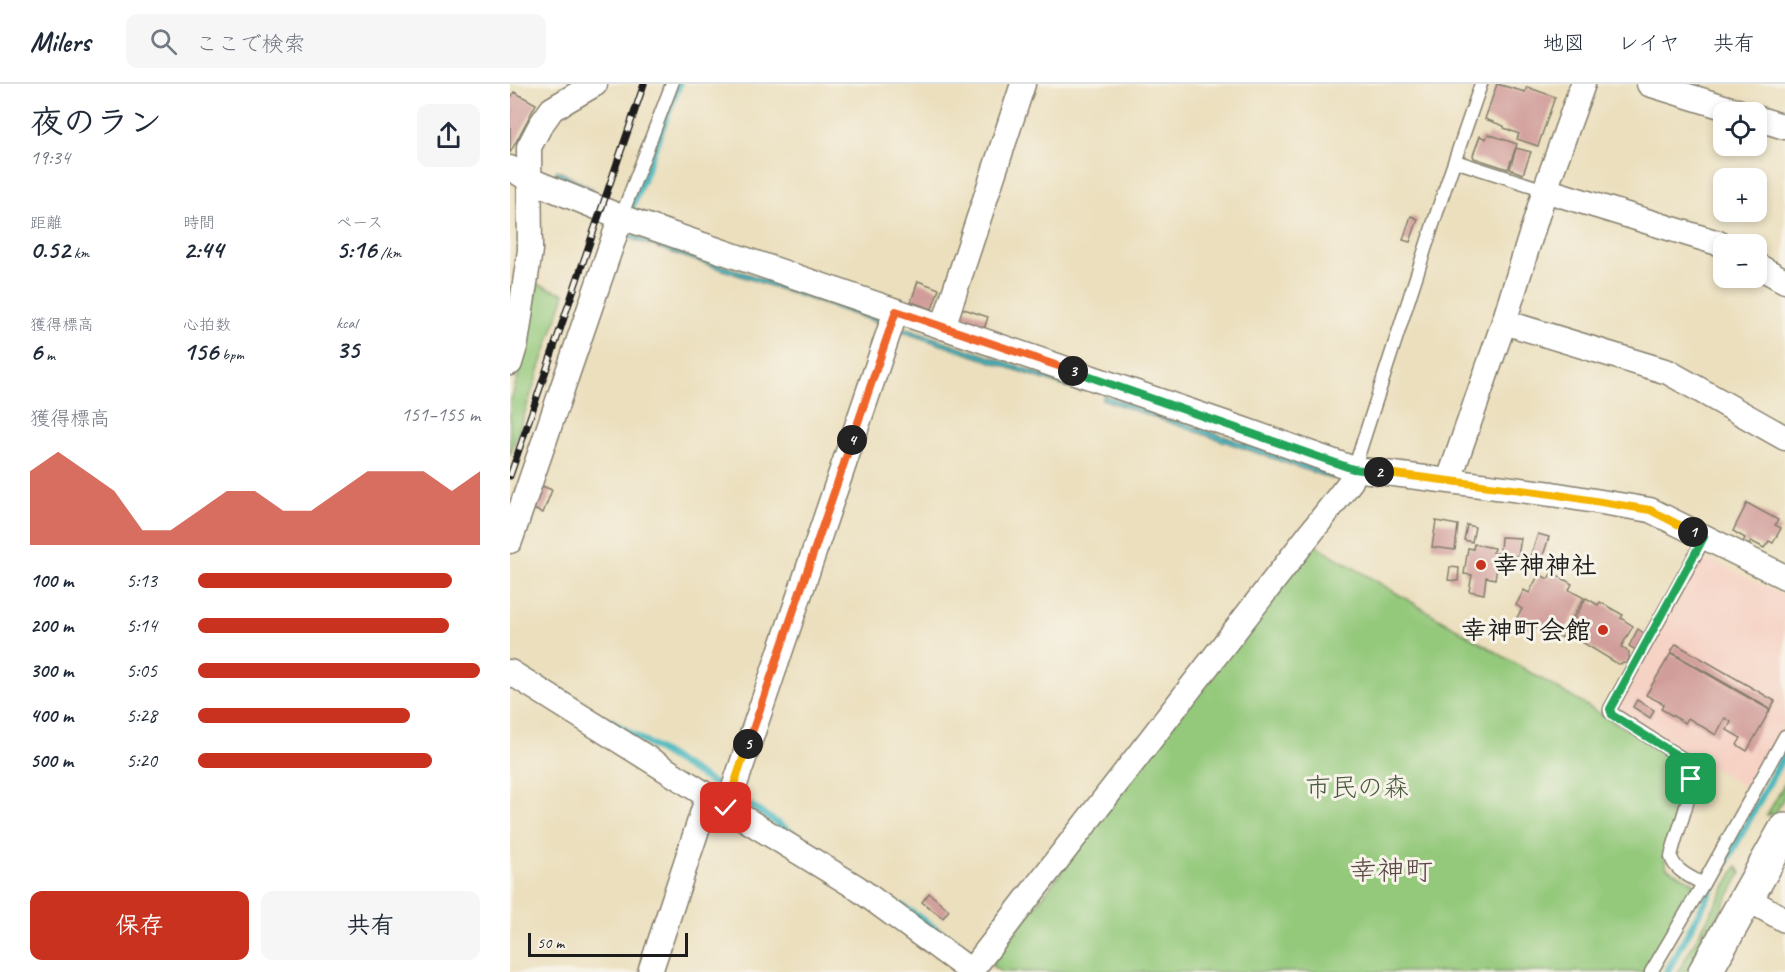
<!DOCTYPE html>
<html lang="ja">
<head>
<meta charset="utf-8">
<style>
	:root { --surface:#fff; --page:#f6f6f7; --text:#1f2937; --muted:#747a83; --line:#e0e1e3; --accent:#c8321e }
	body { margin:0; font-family:Caveat,"Klee One",sans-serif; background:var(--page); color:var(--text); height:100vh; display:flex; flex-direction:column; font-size:22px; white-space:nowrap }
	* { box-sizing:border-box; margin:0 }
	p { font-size:20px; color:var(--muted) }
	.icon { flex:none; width:33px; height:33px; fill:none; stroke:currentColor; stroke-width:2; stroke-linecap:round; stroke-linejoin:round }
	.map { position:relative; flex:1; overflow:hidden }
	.sheet { display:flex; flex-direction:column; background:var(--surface); width:510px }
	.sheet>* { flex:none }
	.controls { position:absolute; left:1203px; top:18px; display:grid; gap:12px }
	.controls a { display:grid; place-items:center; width:54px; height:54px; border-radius:12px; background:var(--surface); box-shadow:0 3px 9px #0003; font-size:30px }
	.scale { position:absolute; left:18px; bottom:15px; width:160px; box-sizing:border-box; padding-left:6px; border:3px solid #1c1c1c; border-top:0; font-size:16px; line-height:21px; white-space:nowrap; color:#1c1c1c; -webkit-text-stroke:4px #f7f3e8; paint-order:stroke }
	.pin { position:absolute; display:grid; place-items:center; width:51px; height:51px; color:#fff; margin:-26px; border-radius:12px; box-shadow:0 3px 9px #0006 }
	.km { position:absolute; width:30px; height:30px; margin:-15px; border-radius:50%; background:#222; color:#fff; font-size:16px; line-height:30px; text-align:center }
	.round { display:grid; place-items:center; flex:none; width:63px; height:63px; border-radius:12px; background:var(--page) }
	.head { display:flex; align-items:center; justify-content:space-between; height:102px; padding:0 30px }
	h1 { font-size:33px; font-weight:700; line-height:45px }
	.stats { display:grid; grid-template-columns:repeat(3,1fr); gap:9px; height:102px; padding:6px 30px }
	.stats div { display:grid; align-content:center }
	.stats b { font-size:26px; font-weight:700 }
	.stats small { font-size:16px; font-weight:400 }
	.stats p { font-size:16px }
	.chart { height:168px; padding:12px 30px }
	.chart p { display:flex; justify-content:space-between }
	.chart svg { width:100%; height:108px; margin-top:6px; fill:var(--accent); opacity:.7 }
	.cta { display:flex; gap:12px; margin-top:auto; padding:12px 30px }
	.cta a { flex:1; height:69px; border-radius:12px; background:var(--accent); color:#fff; font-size:24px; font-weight:700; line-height:69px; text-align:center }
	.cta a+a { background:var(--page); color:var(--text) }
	ul { padding:0 30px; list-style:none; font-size:20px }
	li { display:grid; grid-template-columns:96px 72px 1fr; align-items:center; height:45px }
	li i { height:15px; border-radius:8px; background:var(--accent) }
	header { display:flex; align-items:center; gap:36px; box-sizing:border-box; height:84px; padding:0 30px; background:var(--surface); border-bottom:2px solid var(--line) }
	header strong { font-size:28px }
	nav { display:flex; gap:33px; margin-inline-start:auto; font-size:21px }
	.search { width:420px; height:54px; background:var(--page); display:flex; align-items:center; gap:15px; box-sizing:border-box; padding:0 21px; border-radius:12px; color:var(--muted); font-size:22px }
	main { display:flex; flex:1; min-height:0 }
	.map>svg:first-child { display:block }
</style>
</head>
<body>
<header>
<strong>Milers</strong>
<div class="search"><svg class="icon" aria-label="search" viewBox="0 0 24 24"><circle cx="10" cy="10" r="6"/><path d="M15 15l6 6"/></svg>ここで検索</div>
<nav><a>地図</a><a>レイヤ</a><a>共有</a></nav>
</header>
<main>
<section class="sheet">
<div class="head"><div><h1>夜のラン</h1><p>19:34</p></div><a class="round"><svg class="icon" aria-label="share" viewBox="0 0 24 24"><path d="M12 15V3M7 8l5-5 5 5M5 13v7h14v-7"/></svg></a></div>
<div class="stats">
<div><p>距離</p><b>0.52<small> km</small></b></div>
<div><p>時間</p><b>2:44</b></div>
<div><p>ペース</p><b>5:16<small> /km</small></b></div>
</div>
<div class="stats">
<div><p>獲得標高</p><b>6<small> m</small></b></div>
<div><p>心拍数</p><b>156<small> bpm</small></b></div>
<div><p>kcal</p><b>35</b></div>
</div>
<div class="chart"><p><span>獲得標高</span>151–155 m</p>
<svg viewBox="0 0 160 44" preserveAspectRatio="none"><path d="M0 44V14L10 6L20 14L30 22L40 38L50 38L60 30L70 22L80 22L90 30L100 30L110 22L120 14L130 14L140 14L150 22L160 14V44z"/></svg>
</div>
<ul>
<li><b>100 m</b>5:13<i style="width:90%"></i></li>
<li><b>200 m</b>5:14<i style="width:89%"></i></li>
<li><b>300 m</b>5:05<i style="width:100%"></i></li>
<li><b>400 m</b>5:28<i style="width:75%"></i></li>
<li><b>500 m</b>5:20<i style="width:83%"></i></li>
</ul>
<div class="cta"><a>保存</a><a>共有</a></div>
</section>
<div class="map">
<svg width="1275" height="888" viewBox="0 0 1275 888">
	<rect width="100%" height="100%" fill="#f7f3e8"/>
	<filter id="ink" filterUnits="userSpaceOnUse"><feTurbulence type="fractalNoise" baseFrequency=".0167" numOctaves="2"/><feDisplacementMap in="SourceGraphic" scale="12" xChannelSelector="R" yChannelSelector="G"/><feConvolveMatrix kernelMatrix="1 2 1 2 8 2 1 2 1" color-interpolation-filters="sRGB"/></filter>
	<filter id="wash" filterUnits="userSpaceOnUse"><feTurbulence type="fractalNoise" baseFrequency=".008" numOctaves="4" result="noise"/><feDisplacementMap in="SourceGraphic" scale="24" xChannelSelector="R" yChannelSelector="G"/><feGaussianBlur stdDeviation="1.35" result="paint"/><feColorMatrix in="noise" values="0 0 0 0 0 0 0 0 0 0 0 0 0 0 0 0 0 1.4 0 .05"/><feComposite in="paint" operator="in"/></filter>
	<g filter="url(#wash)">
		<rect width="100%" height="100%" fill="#ebdfbd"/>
		<!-- built -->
		<polygon fill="#f6d2c4" points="1190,476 1204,477 1275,512 1275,637 1238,705 1108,628 1109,619"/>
		<!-- green -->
		<g fill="#94c97b" stroke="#58724c" stroke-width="1.5">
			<polygon points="27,200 55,210 0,372 0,320 17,259"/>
			<path d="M800 458 1155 668C1162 674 1171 680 1173 690 1178 709 1160 753 1154 774L1157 784 1183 798 1184 802 1134 888H491L481 881Z"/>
			<polygon points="1275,699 1275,711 1265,730 1257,731"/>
			<polygon points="1227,782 1231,789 1177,888 1168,888"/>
		</g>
		<!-- water -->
		<g fill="#49b8bf" stroke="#326a6e" stroke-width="1.5">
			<polygon points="47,86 83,105 80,109 45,90"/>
			<polygon points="118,149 370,235 369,239 116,153"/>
			<polygon points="395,244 573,304 571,308 393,248"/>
			<polygon points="594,311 823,390 822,395 592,315"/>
		</g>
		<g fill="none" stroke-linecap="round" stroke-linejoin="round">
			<!-- stream -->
			<g stroke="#49b8bf" stroke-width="7">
				<polyline points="122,123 169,0"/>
				<polyline points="99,636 236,719 311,768"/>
				<polyline points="392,822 462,870"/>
				<polyline points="1157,888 1275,669"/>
			</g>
		</g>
		<g id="blocks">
			<!-- building -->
			<g fill="#d19d9a">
				<polygon points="987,0 1015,8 1017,3 1045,13 1028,62 1007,55 1009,50 994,44 994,42 975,35"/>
				<polygon points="4,8 26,20 0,69 0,16"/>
				<polygon points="978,50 1007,60 998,85 964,74 963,71 970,52 976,55"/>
				<polygon points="1006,64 1021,68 1013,90 1000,85"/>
				<polygon points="901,132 908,135 900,158 893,156"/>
				<polygon points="408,197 429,205 422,225 401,218"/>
				<polygon points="448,223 478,233 474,245 448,236 446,232"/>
				<polygon points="32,402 42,406 33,429 23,425"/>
				<polygon points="1237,419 1268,436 1265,441 1271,444 1263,459 1259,457 1254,464 1241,457 1239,461 1233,458 1235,454 1223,447"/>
				<polygon points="926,437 948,441 945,466 922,463"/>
				<polygon points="957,441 965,443 962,458 954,456"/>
				<polygon points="1028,450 1039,453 1031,478 1020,474"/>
				<polygon points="991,453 1011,454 1008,472 993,471 993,467 990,467"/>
				<polygon points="964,460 984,464 983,469 989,469 985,495 976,493 974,510 959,507 962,491 954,490 958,464 963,465"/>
				<polygon points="940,483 949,484 948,497 938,496"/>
				<polygon points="1042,488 1062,500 1059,506 1074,514 1051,554 1028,540 1022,550 1003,540 1012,525 1006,521 1014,506 1019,509 1029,490 1038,495"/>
				<polygon points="1076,514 1088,521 1090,518 1113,531 1111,534 1123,542 1111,563 1119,568 1119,575 1116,579 1108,580 1057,549"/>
				<polygon points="1128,545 1135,550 1127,567 1119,562"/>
				<polygon points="1166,560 1265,617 1260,625 1161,568"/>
				<polygon points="1161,569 1260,626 1237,667 1227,661 1231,654 1217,646 1221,638 1215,634 1206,651 1178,634 1175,639 1151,625 1154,620 1136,611"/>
				<polygon points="1127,616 1144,626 1140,634 1123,623"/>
				<polygon points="419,809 439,826 433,834 412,818"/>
			</g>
		</g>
	</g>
	<g filter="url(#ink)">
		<use href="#blocks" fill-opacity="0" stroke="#847e6c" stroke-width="1.5"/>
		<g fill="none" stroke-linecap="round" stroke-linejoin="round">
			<defs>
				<g id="lane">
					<polyline points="945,77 1035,106"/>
					<polyline points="111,133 162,0"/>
					<polyline points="844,385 929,122 971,0"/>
					<path d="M1193 800C1181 793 1165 787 1161 773 1166 745 1188 707 1178 678L1100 628V625L1195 453"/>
					<polyline points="1141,888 1193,800 1275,652"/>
				</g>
				<g id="street">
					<polyline points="1139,0 1230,28"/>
					<polyline points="1246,34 1275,43"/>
					<polyline points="0,84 20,96 111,133 732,345 844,385 1042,410 1140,426 1275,493"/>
					<polyline points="1035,106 1208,159 1214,162"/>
					<polyline points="1246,181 1275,197"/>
					<polyline points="994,238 1158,288 1275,354"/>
					<polyline points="433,243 513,0"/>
					<polyline points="0,279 6,259 20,166 19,63 30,42 42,25 85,0"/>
					<polyline points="939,396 994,238 1035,106 1073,0"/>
					<polyline points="0,457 111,133"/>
					<polyline points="0,588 217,724 346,803 462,888"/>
					<polyline points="217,724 386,227"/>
					<polyline points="1236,814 1275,836"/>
					<polyline points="461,887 841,397 844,385"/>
					<polyline points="140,888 198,712"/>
				</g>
				<polyline id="secondary" points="1195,888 1275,746"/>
			</defs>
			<!-- lane casing -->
			<use href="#lane" stroke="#847e6c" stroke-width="15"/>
			<!-- street casing -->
			<use href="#street" stroke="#847e6c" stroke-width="27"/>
			<!-- secondary casing -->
			<use href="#secondary" stroke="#847e6c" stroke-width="36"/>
			<!-- lane -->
			<use href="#lane" stroke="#fff" stroke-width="12"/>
			<!-- street -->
			<use href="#street" stroke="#fff" stroke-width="24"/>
			<!-- secondary -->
			<use href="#secondary" stroke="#fff" stroke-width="33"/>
			<defs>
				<polyline id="rail" points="0,392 134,0"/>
			</defs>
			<!-- rail casing -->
			<use href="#rail" stroke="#1c1c1c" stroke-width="7"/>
			<!-- rail -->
			<use href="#rail" stroke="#f7f3e8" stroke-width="4.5" stroke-dasharray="14" stroke-linecap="butt"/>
		</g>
	</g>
	<g fill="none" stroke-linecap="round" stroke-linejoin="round" filter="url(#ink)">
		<defs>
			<polyline id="split-1" points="1181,695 1178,678 1102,631 1100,625 1194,453 1183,448"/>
			<polyline id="split-2" points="869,388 1042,410 1140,426 1183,448"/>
			<polyline id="split-3" points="563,287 843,385 869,388"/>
			<polyline id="split-4" points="342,356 386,227 563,287"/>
			<polyline id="split-5" points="238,660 342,356"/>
			<polyline id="split-6" points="216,724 238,660"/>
		</defs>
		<!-- split-1 casing -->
		<use href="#split-1" stroke="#fff" stroke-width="12"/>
		<!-- split-2 casing -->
		<use href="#split-2" stroke="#fff" stroke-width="12"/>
		<!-- split-3 casing -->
		<use href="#split-3" stroke="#fff" stroke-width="12"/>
		<!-- split-4 casing -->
		<use href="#split-4" stroke="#fff" stroke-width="12"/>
		<!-- split-5 casing -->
		<use href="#split-5" stroke="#fff" stroke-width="12"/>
		<!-- split-6 casing -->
		<use href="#split-6" stroke="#fff" stroke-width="12"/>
		<!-- split-1 -->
		<use href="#split-1" stroke="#22a559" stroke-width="8"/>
		<!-- split-2 -->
		<use href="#split-2" stroke="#f5b400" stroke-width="8"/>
		<!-- split-3 -->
		<use href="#split-3" stroke="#22a559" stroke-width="8"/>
		<!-- split-4 -->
		<use href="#split-4" stroke="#f0652b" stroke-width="8"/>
		<!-- split-5 -->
		<use href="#split-5" stroke="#f0652b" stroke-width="8"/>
		<!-- split-6 -->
		<use href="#split-6" stroke="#f5b400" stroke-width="8"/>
	</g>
	<!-- markers -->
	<g fill="#c8321e" stroke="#f7f3e8" stroke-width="2">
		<circle cx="971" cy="481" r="6"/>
		<circle cx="1093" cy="546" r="6"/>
	</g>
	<g text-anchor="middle" stroke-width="6" stroke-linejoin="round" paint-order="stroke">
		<!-- poi labels -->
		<g font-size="26" font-weight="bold" fill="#1c1c1c" stroke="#f7f3e8" text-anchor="start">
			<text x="983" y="490">幸神神社</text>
			<text x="1081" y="555" text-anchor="end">幸神町会館</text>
		</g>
		<!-- park labels -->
		<g font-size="26" fill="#46593d" stroke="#f7f3e8">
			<text x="847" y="712">市民の森</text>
		</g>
		<!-- quarter labels -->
		<g font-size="28" fill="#5b4948" stroke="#f7f3e8">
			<text x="881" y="796">幸神町</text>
		</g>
	</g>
</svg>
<div class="controls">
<a><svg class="icon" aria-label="locate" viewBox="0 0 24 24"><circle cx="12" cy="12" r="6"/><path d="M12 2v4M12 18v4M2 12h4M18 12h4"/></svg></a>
<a>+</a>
<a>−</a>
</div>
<div class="scale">50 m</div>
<div class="pin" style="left:1181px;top:695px;background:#1e9e55"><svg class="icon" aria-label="arrive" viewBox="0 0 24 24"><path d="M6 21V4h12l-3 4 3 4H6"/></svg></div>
<div class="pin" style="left:216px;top:724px;background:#d93025"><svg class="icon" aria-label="check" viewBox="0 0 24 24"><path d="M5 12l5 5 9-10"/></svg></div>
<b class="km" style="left:1183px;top:448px">1</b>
<b class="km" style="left:869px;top:388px">2</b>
<b class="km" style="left:563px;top:287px">3</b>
<b class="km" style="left:342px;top:356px">4</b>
<b class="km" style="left:238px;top:660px">5</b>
</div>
</main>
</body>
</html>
